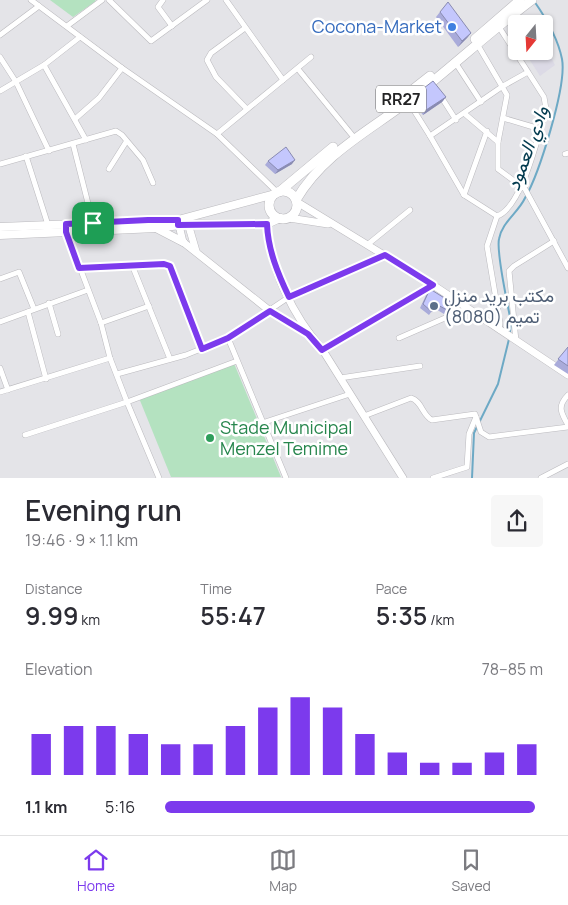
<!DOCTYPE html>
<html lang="en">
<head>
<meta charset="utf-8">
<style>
	:root { --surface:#fff; --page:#f7f7f7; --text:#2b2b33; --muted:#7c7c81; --line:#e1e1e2; --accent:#7c3aed }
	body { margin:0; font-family:Manrope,Vazirmatn,sans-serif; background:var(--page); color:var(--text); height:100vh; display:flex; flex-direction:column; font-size:19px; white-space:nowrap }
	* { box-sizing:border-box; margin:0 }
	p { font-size:16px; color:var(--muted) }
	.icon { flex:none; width:28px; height:28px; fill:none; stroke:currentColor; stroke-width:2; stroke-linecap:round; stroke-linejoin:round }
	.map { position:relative; height:478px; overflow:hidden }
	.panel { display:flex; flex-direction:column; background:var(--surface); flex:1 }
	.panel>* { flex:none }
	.needle { width:32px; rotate:198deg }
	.tools { position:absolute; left:508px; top:15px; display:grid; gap:10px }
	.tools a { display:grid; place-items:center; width:45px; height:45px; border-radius:5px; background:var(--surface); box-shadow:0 1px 4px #0004; font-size:25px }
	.pin { position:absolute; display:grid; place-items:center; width:42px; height:42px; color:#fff; margin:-21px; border-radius:10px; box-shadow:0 2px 8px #0006 }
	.round { display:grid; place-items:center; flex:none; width:52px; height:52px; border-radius:5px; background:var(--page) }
	.head { display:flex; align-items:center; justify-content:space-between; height:85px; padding:0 25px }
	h1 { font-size:28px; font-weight:600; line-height:38px }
	.metrics { display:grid; grid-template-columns:repeat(3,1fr); gap:8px; height:85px; padding:5px 25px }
	.metrics div { display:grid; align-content:center }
	.metrics b { font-size:25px; font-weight:600 }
	.metrics small { font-size:14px; font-weight:400 }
	.metrics p { font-size:14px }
	.chart { height:140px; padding:10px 25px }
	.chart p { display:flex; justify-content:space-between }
	.chart svg { width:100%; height:90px; margin-top:5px; stroke:var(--accent); stroke-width:6 }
	ul { padding:0 25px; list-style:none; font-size:16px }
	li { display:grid; grid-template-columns:80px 60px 1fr; align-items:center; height:38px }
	li i { height:12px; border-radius:6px; background:var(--accent) }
	.tabs { display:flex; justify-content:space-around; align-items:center; height:70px; border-top:1px solid var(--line); background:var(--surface); font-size:14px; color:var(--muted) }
	.tabs a { display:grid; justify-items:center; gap:2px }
	.tabs .selected { color:var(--accent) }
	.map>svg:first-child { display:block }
</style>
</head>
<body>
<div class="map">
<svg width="568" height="478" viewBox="0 0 568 478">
	<rect width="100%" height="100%" fill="#e4e4e8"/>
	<!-- built -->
	<polygon fill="#dcdae6" points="544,38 548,45 546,47 555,65 540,76 524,51 544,51"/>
	<!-- green -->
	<g fill="#b4e2c0">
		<polygon points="50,0 95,0 96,1 73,17"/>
		<polygon points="233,361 281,477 171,477 139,398"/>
	</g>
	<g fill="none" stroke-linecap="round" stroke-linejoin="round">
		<!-- stream -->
		<g stroke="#6da9c5" stroke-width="2">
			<path d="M510 332 511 322C508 306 496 252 499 239 502 222 518 213 525 198 539 174 567 86 562 59 558 39 546 18 534 1"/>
			<polyline points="472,478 474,433 498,384 509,339"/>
		</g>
		<defs>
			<g id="minor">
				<polyline points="31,0 122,68 217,134 278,193"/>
				<polyline points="109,0 151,41 207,0"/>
				<polyline points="163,0 158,7 172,26"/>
				<polyline points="226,0 283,80"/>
				<polyline points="67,26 102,0"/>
				<path d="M499 27 528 72 503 86 430 136 464 195 497 216C522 208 539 133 546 109L544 97 528 72"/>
				<polyline points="245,28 211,53 207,60 216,77 246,108"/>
				<polyline points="0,35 39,6"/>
				<polyline points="476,42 507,95 498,142 498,169 525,189 568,268"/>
				<polyline points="0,57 16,82 49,151"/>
				<polyline points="455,62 481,102"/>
				<polyline points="44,65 86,140"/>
				<polyline points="298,69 352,135"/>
				<polyline points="0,91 44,65 80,37"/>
				<polyline points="440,95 456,120"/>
				<polyline points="408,101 430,136"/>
				<polyline points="465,114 498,142"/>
				<polyline points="503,118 540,129"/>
				<polyline points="75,119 99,98 122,68"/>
				<polyline points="217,134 311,57"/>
				<polyline points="73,144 93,223"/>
				<polyline points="565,154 568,153"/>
				<polyline points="26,156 48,225"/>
				<polyline points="0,164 116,131 122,135 143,160 153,183"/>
				<polyline points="109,169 126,142"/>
				<polyline points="464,195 487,131"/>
				<polyline points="497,216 487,246 500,323 499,330"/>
				<polyline points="66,231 101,323 110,358 127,402 159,478"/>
				<polyline points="367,245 410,210"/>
				<polyline points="132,265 170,265 202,349"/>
				<polyline points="79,268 132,265 170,359"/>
				<polyline points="0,279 19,272 34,309"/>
				<polyline points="49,303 58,334"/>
				<polyline points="28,312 46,379"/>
				<polyline points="0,322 88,290"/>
				<polyline points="101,323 149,306"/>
				<polyline points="228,338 286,478"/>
				<polyline points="399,338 468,308"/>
				<polyline points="516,341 509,271 514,266 554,241"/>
				<polyline points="322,349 433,285"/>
				<polyline points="0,368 8,390"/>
				<polyline points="117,374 186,355 228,338 289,297 385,255"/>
				<polyline points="340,378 420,366"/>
				<polyline points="0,392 110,358"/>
				<path d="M568 395C557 406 561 413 568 425"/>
				<path d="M364 416 411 398C422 401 422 415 432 420L475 414 481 432 489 437 568 427"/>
				<polyline points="262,423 350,394"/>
				<polyline points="25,435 127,402 237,361"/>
				<polyline points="433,478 467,467 469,434 476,417"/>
				<polyline points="541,478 568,464"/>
			</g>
			<g id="secondary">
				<polyline points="297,202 433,285 568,375"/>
				<polyline points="289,218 328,224"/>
				<polyline points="187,220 196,251"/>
				<polyline points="178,221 183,242 270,311 308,333"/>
				<path d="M267 224C269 268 294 317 322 349L403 478"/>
			</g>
			<g id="primary">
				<polyline points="0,227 178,220 275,194"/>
				<polyline points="156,228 183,242"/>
				<polyline points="0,235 156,228 188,224 267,224 280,218"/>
			</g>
			<g id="trunk">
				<polyline points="475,39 520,0"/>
				<polyline points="393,105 430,76"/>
				<circle cx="283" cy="205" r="14"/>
				<polyline points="279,192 333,147"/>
				<path d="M296 200C325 151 372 130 416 95 455 64 492 30 532 0"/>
			</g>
		</defs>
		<!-- minor casing -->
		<use href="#minor" stroke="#bbbabe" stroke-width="6"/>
		<!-- secondary casing -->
		<use href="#secondary" stroke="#bbbabe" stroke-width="8"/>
		<!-- primary casing -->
		<use href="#primary" stroke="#bbbabe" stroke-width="9"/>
		<!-- trunk casing -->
		<use href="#trunk" stroke="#bbbabe" stroke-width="10"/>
		<!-- minor -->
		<use href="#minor" stroke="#fff" stroke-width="5"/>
		<!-- secondary -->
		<use href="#secondary" stroke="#fff" stroke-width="7"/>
		<!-- primary -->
		<use href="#primary" stroke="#fff" stroke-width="8"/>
		<!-- trunk -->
		<use href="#trunk" stroke="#fff" stroke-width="9"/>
	</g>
	<!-- wall -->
	<g fill="#a9abda">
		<polygon points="440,12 471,33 467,38 458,47 436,17"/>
		<polygon points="415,95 446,97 442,102 423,115 411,100"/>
		<polygon points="268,161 292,164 275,174 265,165"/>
		<polygon points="430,289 454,304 451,308 444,314 434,308 429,315 420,308 427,293"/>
		<polygon points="568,347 568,374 554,365"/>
	</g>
	<!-- shaded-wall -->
	<g fill="#898bb1">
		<polygon points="471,33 467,38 458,47 462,41"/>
		<polygon points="446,97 442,102 423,115 426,110"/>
		<polygon points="295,160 292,164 275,174 278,170"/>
	</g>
	<!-- building -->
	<g fill="#c4c7fd" stroke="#898bb1">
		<polygon points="448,2 471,33 462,41 440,12"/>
		<polygon points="433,81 446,97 426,110 415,95"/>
		<polygon points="286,147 295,160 278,170 268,161"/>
		<polygon points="430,289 454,304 447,310 436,304 432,312 423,304"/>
		<polygon points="568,347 568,366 558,359"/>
	</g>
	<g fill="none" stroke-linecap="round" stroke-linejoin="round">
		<defs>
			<path id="route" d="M148 220H178V225L267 224C268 250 278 274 289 297L385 255 433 285 322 350 308 334 270 311 228 338 202 349 170 266 164 264 79 268 66 232V224Z"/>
		</defs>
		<!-- route casing -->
		<use href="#route" stroke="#fff" stroke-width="10"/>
		<!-- route -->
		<use href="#route" stroke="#7c3aed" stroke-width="6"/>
	</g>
	<!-- markers -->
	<circle fill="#3f7fe0" stroke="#fff" stroke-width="2" cx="452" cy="27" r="5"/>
	<circle fill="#5c6f8a" stroke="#fff" stroke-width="2" cx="434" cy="306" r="5"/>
	<circle fill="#2e9e5b" stroke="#fff" stroke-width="2" cx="210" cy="438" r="5"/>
	<g text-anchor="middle" stroke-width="5" stroke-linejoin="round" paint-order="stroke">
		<!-- shield labels -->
		<rect fill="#fff" stroke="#656566" stroke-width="1" x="376" y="85.5" width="50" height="27" rx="4"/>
		<g font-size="16" font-weight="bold" fill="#232324">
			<text x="401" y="105">RR27</text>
		</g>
		<!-- shop labels -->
		<g font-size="18" fill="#366cbe" stroke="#fff" text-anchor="end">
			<text x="442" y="33">Cocona-Market</text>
		</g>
		<!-- service labels -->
		<g font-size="18" fill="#4e5e75" stroke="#fff" text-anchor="start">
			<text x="444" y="302">مكتب بريد منزل<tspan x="444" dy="21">تميم (8080)</tspan></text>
		</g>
		<!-- leisure labels -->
		<g font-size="18" fill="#27864d" stroke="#fff" text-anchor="start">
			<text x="220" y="434">Stade Municipal<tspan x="220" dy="21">Menzel Temime</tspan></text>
		</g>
		<!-- water labels -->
		<g font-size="19" font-style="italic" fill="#023a4e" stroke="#fff">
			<text transform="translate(527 148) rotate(-70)" y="7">وادي العمود</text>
		</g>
	</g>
</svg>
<div class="tools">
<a><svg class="needle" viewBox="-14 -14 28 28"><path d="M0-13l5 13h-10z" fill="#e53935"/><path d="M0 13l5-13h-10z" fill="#7c7c81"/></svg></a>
</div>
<div class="pin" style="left:93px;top:223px;background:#1e9e55"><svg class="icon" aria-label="arrive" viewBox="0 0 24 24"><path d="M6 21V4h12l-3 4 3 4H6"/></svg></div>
</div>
<section class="panel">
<div class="head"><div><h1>Evening run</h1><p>19:46 · 9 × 1.1 km</p></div><a class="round"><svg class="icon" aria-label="share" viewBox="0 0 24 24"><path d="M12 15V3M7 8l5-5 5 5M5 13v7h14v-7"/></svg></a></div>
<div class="metrics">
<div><p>Distance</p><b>9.99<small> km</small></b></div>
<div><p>Time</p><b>55:47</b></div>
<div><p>Pace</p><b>5:35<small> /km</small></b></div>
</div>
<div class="chart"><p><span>Elevation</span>78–85 m</p>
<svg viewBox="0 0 160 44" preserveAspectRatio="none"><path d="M5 44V24M15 44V20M25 44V20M35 44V24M45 44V29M55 44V29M65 44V20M75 44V11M85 44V6M95 44V11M105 44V24M115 44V33M125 44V38M135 44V38M145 44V33M155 44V29"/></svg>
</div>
<ul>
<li><b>1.1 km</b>5:16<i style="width:98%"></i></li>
</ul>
</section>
<nav class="tabs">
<a class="selected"><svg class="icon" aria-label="home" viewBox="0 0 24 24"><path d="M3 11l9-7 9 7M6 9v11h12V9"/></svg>Home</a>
<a><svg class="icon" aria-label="map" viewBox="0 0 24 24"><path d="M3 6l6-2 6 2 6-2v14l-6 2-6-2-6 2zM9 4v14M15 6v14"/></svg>Map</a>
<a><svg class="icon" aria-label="saved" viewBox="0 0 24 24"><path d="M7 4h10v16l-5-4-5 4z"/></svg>Saved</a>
</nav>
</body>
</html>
